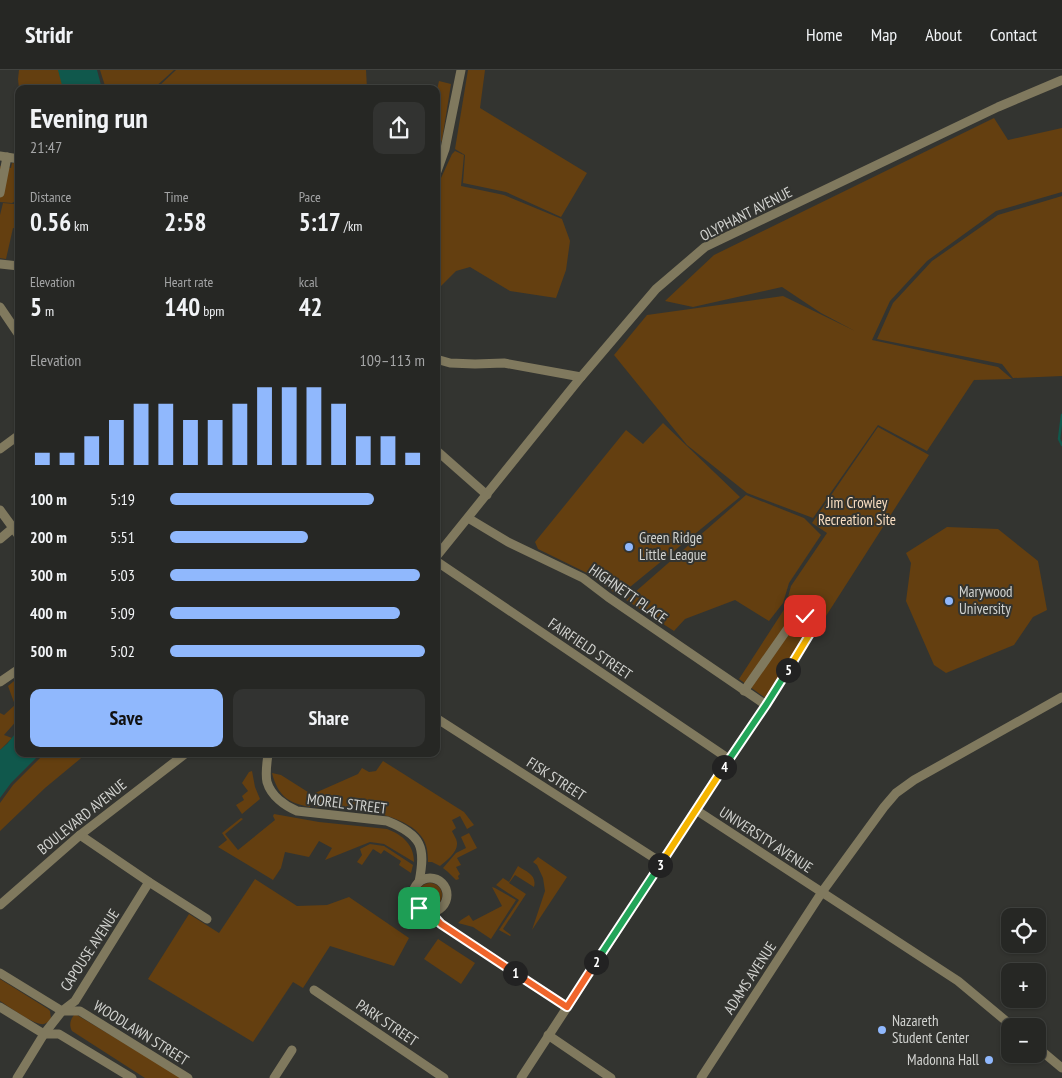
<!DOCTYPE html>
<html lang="en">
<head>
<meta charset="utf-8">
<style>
	:root { --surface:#262724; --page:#323331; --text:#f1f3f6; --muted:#a4a5a6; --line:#424441; --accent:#90b8fd }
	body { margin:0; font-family:"PT Sans Narrow",sans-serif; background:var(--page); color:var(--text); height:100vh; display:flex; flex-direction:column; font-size:19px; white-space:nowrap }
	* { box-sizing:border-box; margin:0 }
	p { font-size:16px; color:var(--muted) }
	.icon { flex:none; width:28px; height:28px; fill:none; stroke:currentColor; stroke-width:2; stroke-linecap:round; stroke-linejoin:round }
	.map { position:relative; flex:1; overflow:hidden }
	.details { position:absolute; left:15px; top:15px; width:425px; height:672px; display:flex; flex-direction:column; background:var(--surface); border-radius:10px; box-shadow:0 1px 4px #0004,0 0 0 1px var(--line) }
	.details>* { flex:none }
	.fabs { position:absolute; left:1001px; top:838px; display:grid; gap:10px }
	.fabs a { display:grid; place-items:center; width:45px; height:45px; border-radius:10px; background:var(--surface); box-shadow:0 1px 4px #0004,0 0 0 1px var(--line); font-size:25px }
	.pin { position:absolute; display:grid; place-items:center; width:42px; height:42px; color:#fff; margin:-21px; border-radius:10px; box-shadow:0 2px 8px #0006 }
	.km { position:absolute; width:25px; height:25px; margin:-12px; border-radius:50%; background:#222; color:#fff; font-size:14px; line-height:25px; text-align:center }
	.round { display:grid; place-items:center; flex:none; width:52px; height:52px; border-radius:10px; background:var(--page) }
	.head { display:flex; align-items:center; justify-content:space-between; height:85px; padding:0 15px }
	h1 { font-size:28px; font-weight:700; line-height:38px }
	.figures { display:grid; grid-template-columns:repeat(3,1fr); gap:8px; height:85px; padding:5px 15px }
	.figures div { display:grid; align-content:center }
	.figures b { font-size:25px; font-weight:700 }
	.figures small { font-size:14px; font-weight:400 }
	.figures p { font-size:14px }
	.chart { height:140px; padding:10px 15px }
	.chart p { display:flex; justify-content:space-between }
	.chart svg { width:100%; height:90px; margin-top:5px; stroke:var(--accent); stroke-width:6 }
	.primary-button { display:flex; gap:10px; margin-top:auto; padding:10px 15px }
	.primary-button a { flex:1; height:58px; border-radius:10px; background:var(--accent); color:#111; font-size:20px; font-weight:700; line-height:58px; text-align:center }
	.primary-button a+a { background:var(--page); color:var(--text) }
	ul { padding:0 15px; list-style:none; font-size:16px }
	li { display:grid; grid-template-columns:80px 60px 1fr; align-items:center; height:38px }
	li i { height:12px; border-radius:6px; background:var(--accent) }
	header { display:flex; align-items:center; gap:30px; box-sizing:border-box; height:70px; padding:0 25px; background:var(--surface); border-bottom:1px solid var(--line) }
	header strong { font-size:24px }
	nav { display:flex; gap:28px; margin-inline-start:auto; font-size:18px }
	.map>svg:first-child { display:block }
</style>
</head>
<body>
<header>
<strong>Stridr</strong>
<nav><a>Home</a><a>Map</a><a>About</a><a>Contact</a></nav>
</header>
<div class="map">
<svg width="1062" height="1008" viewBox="0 0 1062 1008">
	<rect width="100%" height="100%" fill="#333430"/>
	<!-- green -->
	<g fill="#643f10">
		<polygon points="19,0 59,0 64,19 19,19 18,9"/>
		<polygon points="100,0 174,0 153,19 106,19"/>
		<polygon points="176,0 366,0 367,19 156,19"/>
		<polygon points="468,0 485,0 480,38 587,103 561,147 506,122 463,113 465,85 455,79"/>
		<polygon points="439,11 451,14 442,70 436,82 436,24"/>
		<polygon points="994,48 1008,70 1062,58 1062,122 996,141 927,191 890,231 872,270 998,297 1012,309 974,310 927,381 878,355 813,448 747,423 687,375 614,285 647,245 783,226 855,261 821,243 782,217 693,237 665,231 714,185"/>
		<polygon points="455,81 464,85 461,116 504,125 562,149 570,171 566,200 556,228 510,221 470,197 456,201 436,221 436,119 452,84"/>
		<polygon points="12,93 19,94 19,129 12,133 0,132 0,96 11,98"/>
		<polygon points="1062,126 1062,306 1013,308 1002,294 877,269 893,233 932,191 998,145"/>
		<polygon points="19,131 19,159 13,158 6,189 0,188 0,145 3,133 14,134"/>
		<polygon points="663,353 740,427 619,526 587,503 538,479 535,472 626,360 643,374"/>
		<polygon points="878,357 929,385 771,632 739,609 785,538 791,516 827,463 812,453"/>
		<polygon points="746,425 804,448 821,465 789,513 783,533 769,551 735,530 685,549 674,561 626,530"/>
		<polygon points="947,457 998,459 1038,491 1047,540 1033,547 1014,575 946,603 934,595 906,531 911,493 906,483"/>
		<polygon points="19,607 19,648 4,665 12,668 0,680 0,643 4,645 15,635 8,616"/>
		<polygon points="44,684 86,684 45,718 0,761 0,733 13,715"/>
		<path d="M383 691 464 742 474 755 467 759 460 746 452 750 456 758 452 761C453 764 457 769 457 773 458 782 446 791 440 796L432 792H428C428 783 427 773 421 766 409 749 372 741 353 738 340 737 327 737 314 737L315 723 358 704 362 698 369 702 376 701Z"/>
		<polygon points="252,701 255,717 260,729 242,744 236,735 244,730 242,726 248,721 242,713 249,702"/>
		<path d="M272 703 281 705 311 724 310 737C288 733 278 726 272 703Z"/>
		<path d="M274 744 319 752 387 759C403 765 414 775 414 792L384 774 370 772 325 790 332 778 319 771 309 787 285 782 281 798 273 810 218 777 227 770 222 763 241 748 243 749 225 764 238 780 275 750 273 746Z"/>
		<polygon points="469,763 477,778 457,788 461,795 456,797 460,804 458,806 459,809 456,810 448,802 443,798 456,783 466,778 461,767"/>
		<polygon points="370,774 384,776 413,795 411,803 399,795 401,791 384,780 381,784 373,779 362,795 357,792 362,785 360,779"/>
		<polygon points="538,787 567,807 532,860 545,821 543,808 537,795 533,792"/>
		<path d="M518 796C527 802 537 805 534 817L515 805 509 813 526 824 503 859 511 865 510 866 499 860 519 830 496 815 503 808 509 812Z"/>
		<polygon points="255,809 297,836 327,835 349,827 409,868 394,896 330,876 303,918 293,912 253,972 148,909 189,844 219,863"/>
		<circle cx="430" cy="825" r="12"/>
		<polygon points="492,817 495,818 516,830 491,869 473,857 458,853 461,850 469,845 473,851 502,836"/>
		<polygon points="438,869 475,893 461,914 424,889"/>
		<path d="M0 909 48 939 50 941 51 949C49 951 47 953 44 954 35 956 8 936 0 931Z"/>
		<path d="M74 945H77L182 1008H145L72 961C69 956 70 950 74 945Z"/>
	</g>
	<!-- water -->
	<g fill="#10584c">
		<polygon points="58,0 97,0 102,19 63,19"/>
		<polygon points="17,659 19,660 19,684 40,684 11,713 0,728 0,680 7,674 15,664 15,660"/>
	</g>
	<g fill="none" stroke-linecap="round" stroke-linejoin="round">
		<!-- stream -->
		<polyline stroke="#10584c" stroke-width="2.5" points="1062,345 1059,369 1062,375"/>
		<!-- minor -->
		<g stroke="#80795e" stroke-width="9">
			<polyline points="0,86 19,89"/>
			<polyline points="436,104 445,79 461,0"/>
			<polyline points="0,123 7,87"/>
			<polyline points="0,194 19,196"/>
			<polyline points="0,237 19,265"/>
			<polyline points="436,289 450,293 475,294 504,293 581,307"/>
			<polyline points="0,379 19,365"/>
			<polyline points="436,380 487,425"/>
			<polyline points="0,440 19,466"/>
			<polyline points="468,448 508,472 583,508 608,527 766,635"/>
			<polyline points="0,469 13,458"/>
			<polyline points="436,487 581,307 656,219 705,177 998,37 1062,10"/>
			<polyline points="436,491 729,689"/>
			<polyline points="0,612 19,599"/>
			<polyline points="436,648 662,793"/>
			<path d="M268 684C267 693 265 703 267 712 271 726 285 736 297 741L387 751C422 765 426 777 419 812"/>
			<polyline points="696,740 958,911 1012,956"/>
			<polyline points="80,765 149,812 207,849"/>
			<circle cx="430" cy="825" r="17"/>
			<polyline points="0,835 80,765 185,684"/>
			<polyline points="429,841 441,854 567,937"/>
			<polyline points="0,903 62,941 80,941 188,1008"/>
			<polyline points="314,920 444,1008"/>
			<polyline points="0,937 44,964 59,964 132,1008"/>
			<polyline points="548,965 611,1008"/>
			<polyline points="1038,978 1062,998"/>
			<polyline points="17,1008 44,964 62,941 75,931 149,812"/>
			<polyline points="274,1008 292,980"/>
			<path d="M521 1008 729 689 766 635 811 562 813 554 811 549C803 546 800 547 793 551L744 621"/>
			<polyline points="701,1008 822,822 884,737 896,723 914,710 1062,627"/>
		</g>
	</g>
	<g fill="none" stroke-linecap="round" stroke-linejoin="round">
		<defs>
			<polyline id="split-1" points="419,838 424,840 429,841 441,854 515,903"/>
			<polyline id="split-2" points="515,903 567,937 596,892"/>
			<polyline id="split-3" points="596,892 660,795"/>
			<polyline id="split-4" points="660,795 724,697"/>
			<polyline id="split-5" points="724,697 766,635 788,600"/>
			<polyline id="split-6" points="788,600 811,562 813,554 811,549 805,546"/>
		</defs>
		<!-- split-1 casing -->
		<use href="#split-1" stroke="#fff" stroke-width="10"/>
		<!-- split-2 casing -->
		<use href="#split-2" stroke="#fff" stroke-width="10"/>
		<!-- split-3 casing -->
		<use href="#split-3" stroke="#fff" stroke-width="10"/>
		<!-- split-4 casing -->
		<use href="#split-4" stroke="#fff" stroke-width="10"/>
		<!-- split-5 casing -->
		<use href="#split-5" stroke="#fff" stroke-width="10"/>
		<!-- split-6 casing -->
		<use href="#split-6" stroke="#fff" stroke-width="10"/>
		<!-- split-1 -->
		<use href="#split-1" stroke="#f0652b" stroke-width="6"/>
		<!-- split-2 -->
		<use href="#split-2" stroke="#f0652b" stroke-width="6"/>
		<!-- split-3 -->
		<use href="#split-3" stroke="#22a559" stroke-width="6"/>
		<!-- split-4 -->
		<use href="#split-4" stroke="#f5b400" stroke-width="6"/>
		<!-- split-5 -->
		<use href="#split-5" stroke="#22a559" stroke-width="6"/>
		<!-- split-6 -->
		<use href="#split-6" stroke="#f5b400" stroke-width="6"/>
	</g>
	<!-- markers -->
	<g fill="#90b8fd" stroke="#333430" stroke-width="2">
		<circle cx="629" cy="477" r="5"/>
		<circle cx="949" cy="531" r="5"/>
		<circle cx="882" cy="960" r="5"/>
		<circle cx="989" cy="990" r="5"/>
	</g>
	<g text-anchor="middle" stroke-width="4" stroke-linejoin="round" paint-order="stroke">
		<!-- street labels -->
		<g font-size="15" fill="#d1d2cf" stroke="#333430">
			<text transform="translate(746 144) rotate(-27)" y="5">OLYPHANT AVENUE</text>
			<text transform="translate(628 524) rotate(35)" y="5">HIGHNETT PLACE</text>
			<text transform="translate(590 579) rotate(34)" y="5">FAIRFIELD STREET</text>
			<text transform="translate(556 709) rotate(33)" y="5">FISK STREET</text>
			<text transform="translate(347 734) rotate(7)" y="5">MOREL STREET</text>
			<text transform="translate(82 747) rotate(-39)" y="5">BOULEVARD AVENUE</text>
			<text transform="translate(766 770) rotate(33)" y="5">UNIVERSITY AVENUE</text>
			<text transform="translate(90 880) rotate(-57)" y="5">CAPOUSE AVENUE</text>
			<text transform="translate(750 908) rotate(-57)" y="5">ADAMS AVENUE</text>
			<text transform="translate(387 953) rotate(34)" y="5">PARK STREET</text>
			<text transform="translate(141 963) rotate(32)" y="5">WOODLAWN STREET</text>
		</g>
		<!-- park labels -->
		<g font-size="15" fill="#f8ddc1" stroke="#333430">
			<text x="857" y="438">Jim Crowley<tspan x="857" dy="17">Recreation Site</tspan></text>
		</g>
		<!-- poi labels -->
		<g font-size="15" fill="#d1d2cf" stroke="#333430" text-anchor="start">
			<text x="639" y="473">Green Ridge<tspan x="639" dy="17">Little League</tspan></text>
			<text x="959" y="527">Marywood<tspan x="959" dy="17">University</tspan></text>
			<text x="892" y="956">Nazareth<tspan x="892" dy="17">Student Center</tspan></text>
			<text x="979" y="995" text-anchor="end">Madonna Hall</text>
		</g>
	</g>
</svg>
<div class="fabs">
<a><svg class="icon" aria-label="locate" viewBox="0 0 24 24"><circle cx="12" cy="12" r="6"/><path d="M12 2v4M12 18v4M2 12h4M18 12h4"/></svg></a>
<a>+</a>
<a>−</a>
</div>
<div class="pin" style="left:419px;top:838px;background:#1e9e55"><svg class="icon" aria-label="arrive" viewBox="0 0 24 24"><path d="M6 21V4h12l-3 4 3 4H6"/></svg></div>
<div class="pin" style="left:805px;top:546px;background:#d93025"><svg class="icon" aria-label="check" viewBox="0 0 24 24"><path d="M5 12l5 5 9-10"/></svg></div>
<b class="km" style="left:515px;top:903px">1</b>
<b class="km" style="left:596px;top:892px">2</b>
<b class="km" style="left:660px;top:795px">3</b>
<b class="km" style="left:724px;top:697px">4</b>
<b class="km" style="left:788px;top:600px">5</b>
<section class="details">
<div class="head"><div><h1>Evening run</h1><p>21:47</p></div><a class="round"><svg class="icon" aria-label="share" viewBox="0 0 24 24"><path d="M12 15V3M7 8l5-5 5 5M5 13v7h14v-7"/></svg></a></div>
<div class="figures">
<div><p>Distance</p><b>0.56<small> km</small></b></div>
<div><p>Time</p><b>2:58</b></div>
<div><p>Pace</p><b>5:17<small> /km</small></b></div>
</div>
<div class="figures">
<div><p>Elevation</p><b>5<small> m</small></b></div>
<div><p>Heart rate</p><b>140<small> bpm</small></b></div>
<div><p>kcal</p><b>42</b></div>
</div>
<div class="chart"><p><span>Elevation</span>109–113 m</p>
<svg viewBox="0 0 160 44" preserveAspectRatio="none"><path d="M5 44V38M15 44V38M25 44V30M35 44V22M45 44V14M55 44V14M65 44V22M75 44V22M85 44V14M95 44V6M105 44V6M115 44V6M125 44V14M135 44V30M145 44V30M155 44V38"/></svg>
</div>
<ul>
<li><b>100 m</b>5:19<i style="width:80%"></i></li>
<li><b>200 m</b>5:51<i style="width:54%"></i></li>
<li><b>300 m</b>5:03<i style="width:98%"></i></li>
<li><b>400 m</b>5:09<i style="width:90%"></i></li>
<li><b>500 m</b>5:02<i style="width:100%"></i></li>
</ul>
<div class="primary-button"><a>Save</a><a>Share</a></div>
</section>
</div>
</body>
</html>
